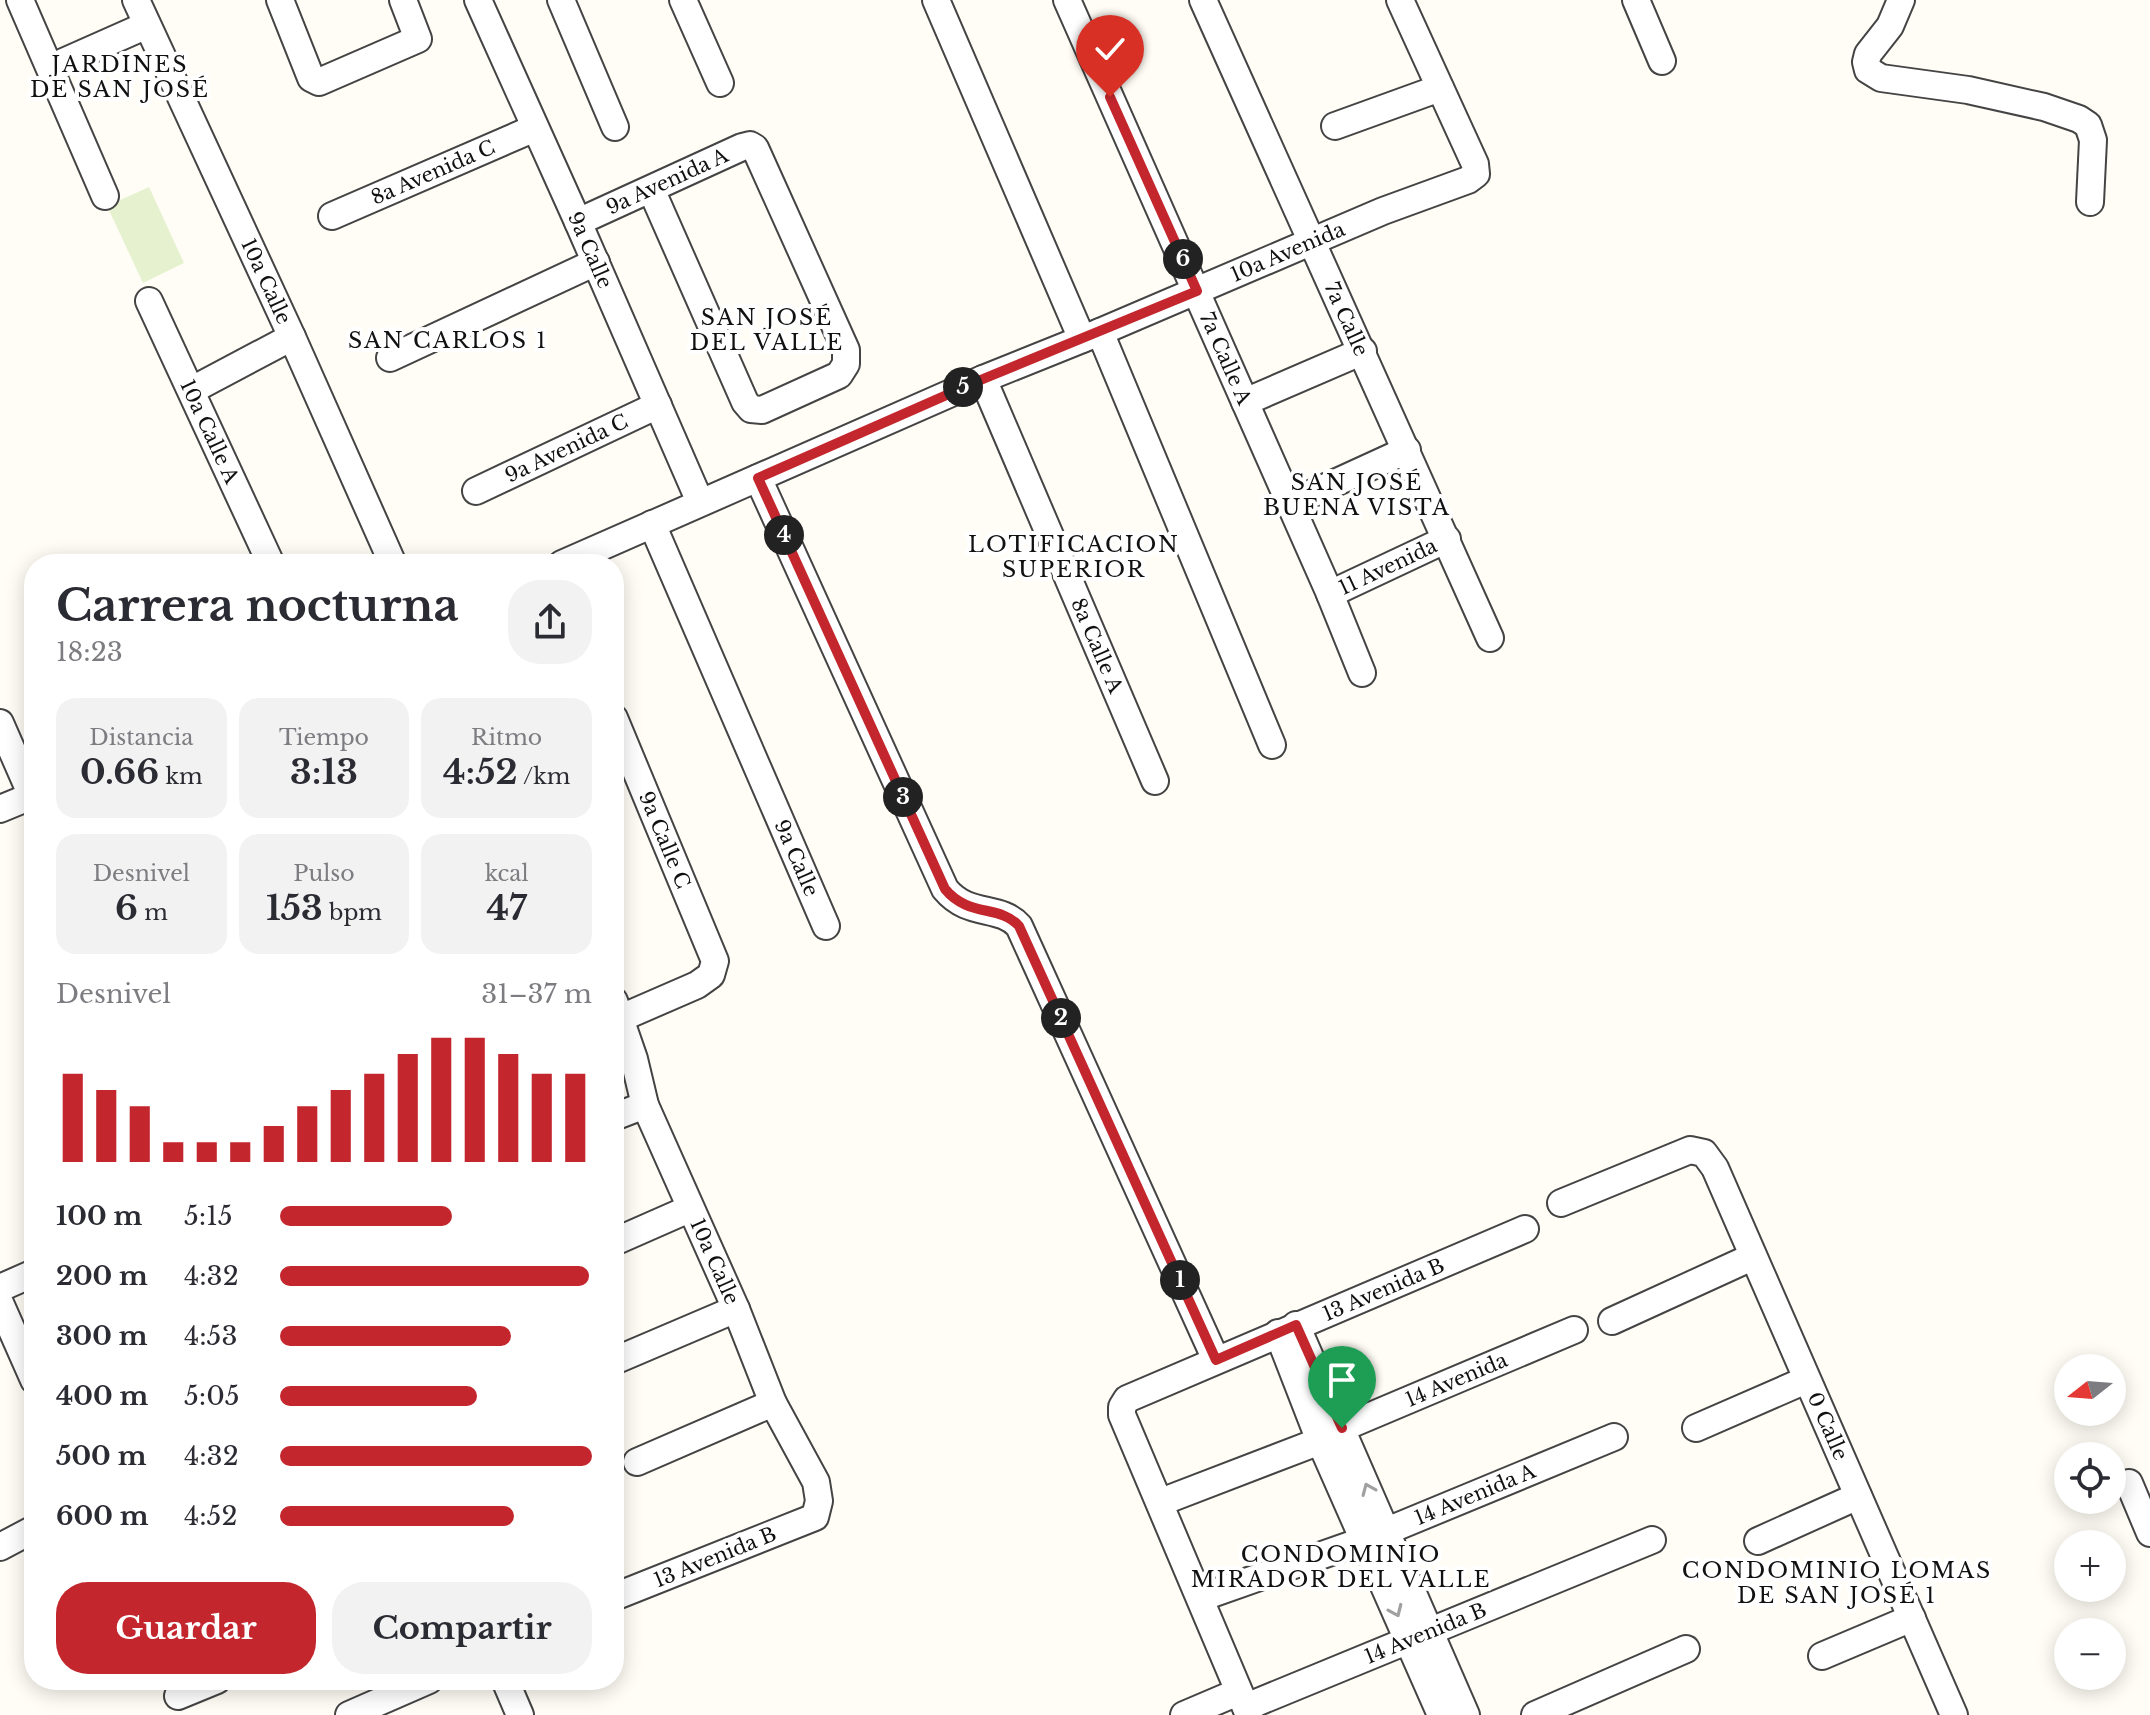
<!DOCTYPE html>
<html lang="es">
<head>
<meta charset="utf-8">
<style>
	:root { --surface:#fff; --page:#f2f2f3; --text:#2b2b33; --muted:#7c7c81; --accent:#c4262e }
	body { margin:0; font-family:"Libre Baskerville",serif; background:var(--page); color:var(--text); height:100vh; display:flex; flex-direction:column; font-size:30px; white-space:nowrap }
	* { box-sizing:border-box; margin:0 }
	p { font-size:26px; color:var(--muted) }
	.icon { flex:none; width:44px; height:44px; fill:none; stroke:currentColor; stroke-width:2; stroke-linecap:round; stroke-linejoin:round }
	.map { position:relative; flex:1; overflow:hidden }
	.side { position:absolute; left:24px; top:554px; width:600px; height:1136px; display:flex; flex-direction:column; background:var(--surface); border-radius:32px; box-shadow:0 4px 20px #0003 }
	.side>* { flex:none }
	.needle { width:52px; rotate:253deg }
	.tools { position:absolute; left:2054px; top:1354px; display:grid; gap:16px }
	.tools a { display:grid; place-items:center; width:72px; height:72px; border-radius:50%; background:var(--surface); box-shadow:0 4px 20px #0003; font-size:40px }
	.pin { position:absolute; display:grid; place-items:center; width:68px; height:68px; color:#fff; margin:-82px -34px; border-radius:50% 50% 50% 0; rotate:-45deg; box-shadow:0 0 8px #0007 }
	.pin .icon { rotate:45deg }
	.km { position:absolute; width:40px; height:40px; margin:-20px; border-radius:50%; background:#222; color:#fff; font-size:22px; line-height:40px; text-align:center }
	.round { display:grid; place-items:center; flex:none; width:84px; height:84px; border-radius:32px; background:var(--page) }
	.head { display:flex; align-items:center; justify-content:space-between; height:136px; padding:0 32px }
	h1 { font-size:44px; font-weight:700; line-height:60px }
	.metrics { display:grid; grid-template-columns:repeat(3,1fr); gap:12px; height:136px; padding:8px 32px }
	.metrics div { display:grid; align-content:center; border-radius:20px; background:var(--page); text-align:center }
	.metrics b { font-size:34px; font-weight:700 }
	.metrics small { font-size:22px; font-weight:400 }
	.metrics p { font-size:22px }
	.chart { height:224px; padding:16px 32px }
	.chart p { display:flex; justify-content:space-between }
	.chart svg { width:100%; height:144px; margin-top:8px; stroke:var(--accent); stroke-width:6 }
	.action { display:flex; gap:16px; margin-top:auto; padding:16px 32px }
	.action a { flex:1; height:92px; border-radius:32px; background:var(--accent); color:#fff; font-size:32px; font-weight:700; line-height:92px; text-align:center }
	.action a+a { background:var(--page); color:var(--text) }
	ul { padding:0 32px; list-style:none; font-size:26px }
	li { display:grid; grid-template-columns:128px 96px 1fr; align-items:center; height:60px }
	li i { height:20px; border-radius:10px; background:var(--accent) }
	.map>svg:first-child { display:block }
</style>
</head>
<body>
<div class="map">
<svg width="2150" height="1715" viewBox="0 0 2150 1715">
	<rect width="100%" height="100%" fill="#fffdf5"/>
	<!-- pitch -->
	<polygon fill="#e6f2cf" points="149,187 184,263 143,283 107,206"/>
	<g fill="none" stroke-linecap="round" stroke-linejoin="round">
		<defs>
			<g id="minor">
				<polyline points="20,0 105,196"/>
				<path id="s1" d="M136 0 292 337 393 564"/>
				<polyline points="280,0 311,78 319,82 418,39 403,0"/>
				<path id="s2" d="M478 0 578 222 700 502"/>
				<polyline points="561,0 615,127"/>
				<polyline points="683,0 720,83"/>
				<polyline points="936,0 1082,339"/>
				<path id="s3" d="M1067 0 1330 594 1362 673"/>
				<path id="s4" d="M1203 0 1490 638"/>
				<polyline points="1636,0 1662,61"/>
				<polyline points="1901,0 1890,26 1868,54 1866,62 1868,70 1881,78 1968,90 2044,107 2079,119 2088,125 2093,140 2090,202"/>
				<polyline points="50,68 147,25"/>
				<polyline points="1335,126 1440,88"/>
				<path id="s5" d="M332 216 535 128"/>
				<path id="s6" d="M578 222 742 147 750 145 755 148 846 350V364L839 375 762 410 751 409 745 402 651 189"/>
				<path id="s7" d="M149 301 271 564"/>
				<polyline points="1100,332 1272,745"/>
				<polyline points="390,358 596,262"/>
				<path id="s8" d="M983 379 1155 781"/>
				<polyline points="192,390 292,337"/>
				<polyline points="1245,402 1363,351"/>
				<path d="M758 478 945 889C969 918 999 904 1019 926L1216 1360"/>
				<path id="s9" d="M476 491 658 405"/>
				<polyline points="1289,504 1407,450"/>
				<path id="s10" d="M652 524 826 926"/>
				<path id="s11" d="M562 564 983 379 1100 332 1383 211 1468 180 1476 174 1475 164 1400 0"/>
				<path id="s12" d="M1330 594 1447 539"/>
				<path id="s13" d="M614 718 715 961 711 975 697 985 621 1018"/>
				<polyline points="0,723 32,796"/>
				<polyline points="0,809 34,795"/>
				<path id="s14" d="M614 1001 634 1059 645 1105 736 1309 773 1403 816 1482 819 1501 815 1517 614 1597"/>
				<polyline points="614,1117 645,1105"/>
				<path id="s15" d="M1561 1203 1690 1150 1704 1153 1715 1168 1954 1715"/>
				<polyline points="614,1242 689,1209"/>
				<polyline points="0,1288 34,1273"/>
				<polyline points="0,1303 34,1380"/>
				<polyline points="1612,1321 1752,1257"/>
				<polyline points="1296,1325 1466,1715"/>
				<polyline points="1278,1333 1320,1441 1441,1715"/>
				<polyline points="614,1361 736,1309"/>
				<polyline points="1696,1428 1806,1380"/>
				<polyline points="637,1462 773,1403"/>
				<polyline points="2129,1483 2150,1533"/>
				<path id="s16" d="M1161 1502 1320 1441 1342 1428 1574 1330"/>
				<polyline points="1758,1541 1858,1496"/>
				<polyline points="0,1547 34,1529"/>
				<path id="s17" d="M1200 1598 1365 1540 1614 1437"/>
				<polyline points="1822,1656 1912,1618"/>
				<polyline points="505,1680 520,1715"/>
				<polyline points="178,1696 217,1680"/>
				<path id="s18" d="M1246 1707 1652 1540"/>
				<polyline points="349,1715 429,1680"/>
				<polyline points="1184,1715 1238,1692"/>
				<path id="s19" d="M1249 1715 1122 1415V1407L1127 1399 1525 1229"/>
				<polyline points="1535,1715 1686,1649"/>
			</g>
		</defs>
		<!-- minor casing -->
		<use href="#minor" stroke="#444" stroke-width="30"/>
		<!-- minor -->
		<use href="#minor" stroke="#fff" stroke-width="26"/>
	</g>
	<!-- one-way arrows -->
	<defs><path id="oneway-chevron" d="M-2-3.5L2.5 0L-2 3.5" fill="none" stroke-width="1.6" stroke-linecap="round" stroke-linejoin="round" transform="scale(2)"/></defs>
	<g stroke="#a0a0a0">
		<use href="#oneway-chevron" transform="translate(1368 1489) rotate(-113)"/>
		<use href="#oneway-chevron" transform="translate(1396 1611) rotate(66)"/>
	</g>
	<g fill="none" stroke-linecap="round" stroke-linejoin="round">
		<defs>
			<path id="route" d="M1110 97 1197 291 983 379 758 478 945 889C969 918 999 904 1019 926L1216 1360 1296 1325 1342 1428"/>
		</defs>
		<!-- route casing -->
		<use href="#route" stroke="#fff" stroke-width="16"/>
		<!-- route -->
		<use href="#route" stroke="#c4262e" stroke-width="10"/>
	</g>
	<g text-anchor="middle" stroke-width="8" stroke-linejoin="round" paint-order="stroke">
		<!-- street labels -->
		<g font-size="20" fill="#111" stroke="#fff">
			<text dy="7" stroke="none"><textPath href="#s5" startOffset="110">8a Avenida C</textPath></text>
			<text dy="7" stroke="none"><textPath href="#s6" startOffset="98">9a Avenida A</textPath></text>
			<text dy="7" stroke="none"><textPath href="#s2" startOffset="274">9a Calle</textPath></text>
			<text dy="7" stroke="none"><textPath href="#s11" startOffset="790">10a Avenida</textPath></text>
			<text dy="7" stroke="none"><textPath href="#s1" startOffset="310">10a Calle</textPath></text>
			<text dy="7" stroke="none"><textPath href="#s4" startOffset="350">7a Calle</textPath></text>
			<text dy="7" stroke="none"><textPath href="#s3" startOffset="392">7a Calle A</textPath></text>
			<text dy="7" stroke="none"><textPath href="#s7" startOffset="144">10a Calle A</textPath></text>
			<text dy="7" stroke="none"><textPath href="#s9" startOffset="100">9a Avenida C</textPath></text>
			<text dy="7" stroke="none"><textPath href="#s12" startOffset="64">11 Avenida</textPath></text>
			<text dy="7" stroke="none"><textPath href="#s8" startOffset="290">8a Calle A</textPath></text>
			<text dy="7" stroke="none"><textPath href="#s13" startOffset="132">9a Calle C</textPath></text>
			<text dy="7" stroke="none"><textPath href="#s10" startOffset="364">9a Calle</textPath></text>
			<text dy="7" stroke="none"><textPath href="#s14" startOffset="280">10a Calle</textPath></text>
			<text dy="7" stroke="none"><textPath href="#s19" startOffset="622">13 Avenida B</textPath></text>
			<text dy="7" stroke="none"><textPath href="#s16" startOffset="320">14 Avenida</textPath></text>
			<text dy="7" stroke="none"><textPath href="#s15" startOffset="454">0 Calle</textPath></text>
			<text dy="7" stroke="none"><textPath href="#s17" startOffset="294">14 Avenida A</textPath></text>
			<text transform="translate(715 1557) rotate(-22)" y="7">13 Avenida B</text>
			<text dy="7" stroke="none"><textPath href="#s18" startOffset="194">14 Avenida B</textPath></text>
		</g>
		<!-- neighbourhood labels -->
		<g font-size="22" letter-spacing="2" fill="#111" stroke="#fff">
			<text x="120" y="72">JARDINES<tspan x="120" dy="25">DE SAN JOSÉ</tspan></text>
			<text x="767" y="325">SAN JOSÉ<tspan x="767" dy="25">DEL VALLE</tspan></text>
			<text x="448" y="348">SAN CARLOS 1</text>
			<text x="1357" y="490">SAN JOSÉ<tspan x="1357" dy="25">BUENA VISTA</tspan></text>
			<text x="1074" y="552">LOTIFICACION<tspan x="1074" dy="25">SUPERIOR</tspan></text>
			<text x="1341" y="1562">CONDOMINIO<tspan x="1341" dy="25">MIRADOR DEL VALLE</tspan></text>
			<text x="1837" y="1578">CONDOMINIO LOMAS<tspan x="1837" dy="25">DE SAN JOSÉ 1</tspan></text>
		</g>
	</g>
</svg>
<div class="tools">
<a><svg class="needle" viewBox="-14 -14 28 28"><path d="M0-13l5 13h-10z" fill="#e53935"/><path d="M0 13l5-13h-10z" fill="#7c7c81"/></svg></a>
<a><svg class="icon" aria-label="locate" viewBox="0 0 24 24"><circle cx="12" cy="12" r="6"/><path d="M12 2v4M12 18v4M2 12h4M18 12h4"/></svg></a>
<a>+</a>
<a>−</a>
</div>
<div class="pin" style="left:1342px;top:1428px;background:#1e9e55"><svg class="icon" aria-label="arrive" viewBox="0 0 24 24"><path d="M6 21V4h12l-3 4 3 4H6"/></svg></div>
<div class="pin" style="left:1110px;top:97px;background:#d93025"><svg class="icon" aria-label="check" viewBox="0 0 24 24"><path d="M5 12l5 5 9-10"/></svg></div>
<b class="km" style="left:1180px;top:1280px">1</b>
<b class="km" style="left:1061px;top:1018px">2</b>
<b class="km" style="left:903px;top:797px">3</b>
<b class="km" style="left:784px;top:535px">4</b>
<b class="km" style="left:963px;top:387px">5</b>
<b class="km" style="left:1183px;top:259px">6</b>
<section class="side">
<div class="head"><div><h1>Carrera nocturna</h1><p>18:23</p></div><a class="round"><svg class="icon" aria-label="share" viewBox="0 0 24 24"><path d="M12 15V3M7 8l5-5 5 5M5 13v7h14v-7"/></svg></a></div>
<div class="metrics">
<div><p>Distancia</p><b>0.66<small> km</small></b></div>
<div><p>Tiempo</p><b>3:13</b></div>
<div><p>Ritmo</p><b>4:52<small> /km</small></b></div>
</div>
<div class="metrics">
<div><p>Desnivel</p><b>6<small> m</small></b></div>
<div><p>Pulso</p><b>153<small> bpm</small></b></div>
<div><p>kcal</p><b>47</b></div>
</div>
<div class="chart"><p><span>Desnivel</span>31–37 m</p>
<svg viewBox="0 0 160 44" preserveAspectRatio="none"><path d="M5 44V17M15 44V22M25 44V27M35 44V38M45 44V38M55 44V38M65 44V33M75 44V27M85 44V22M95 44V17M105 44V11M115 44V6M125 44V6M135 44V11M145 44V17M155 44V17"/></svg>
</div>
<ul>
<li><b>100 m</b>5:15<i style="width:55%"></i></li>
<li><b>200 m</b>4:32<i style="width:99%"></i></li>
<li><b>300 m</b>4:53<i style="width:74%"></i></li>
<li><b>400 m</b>5:05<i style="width:63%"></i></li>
<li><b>500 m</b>4:32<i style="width:100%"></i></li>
<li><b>600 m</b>4:52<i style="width:75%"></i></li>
</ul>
<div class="action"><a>Guardar</a><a>Compartir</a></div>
</section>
</div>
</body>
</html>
